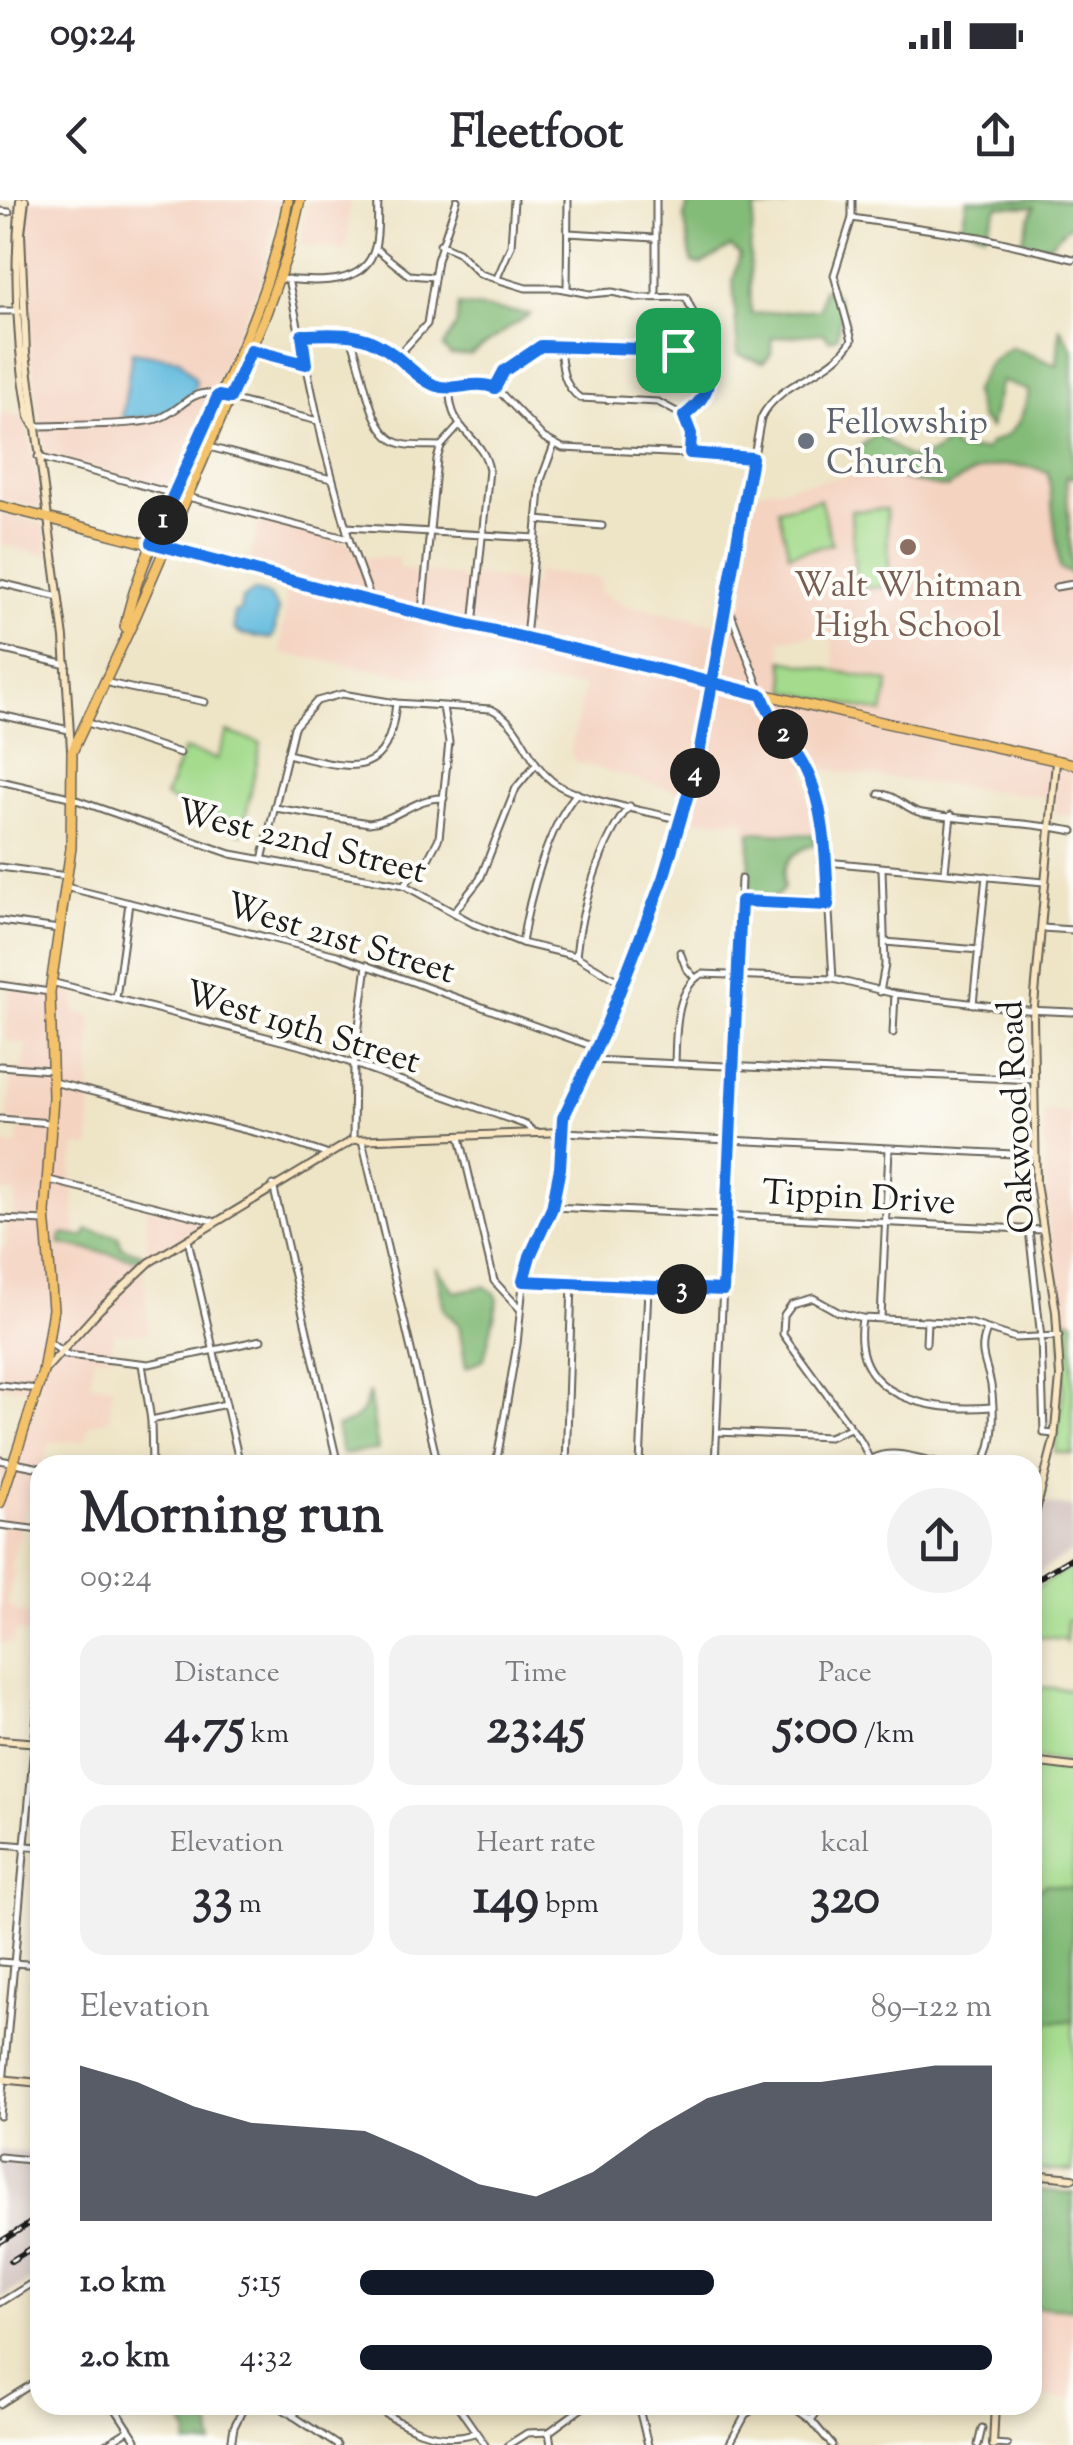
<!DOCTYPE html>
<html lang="en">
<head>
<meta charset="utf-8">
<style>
	:root { --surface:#fff; --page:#f2f2f3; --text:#2b2b33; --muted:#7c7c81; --accent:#111827 }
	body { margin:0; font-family:"Sorts Mill Goudy",serif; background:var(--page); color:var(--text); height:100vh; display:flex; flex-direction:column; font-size:38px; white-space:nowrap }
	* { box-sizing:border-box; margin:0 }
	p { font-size:32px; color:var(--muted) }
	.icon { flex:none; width:55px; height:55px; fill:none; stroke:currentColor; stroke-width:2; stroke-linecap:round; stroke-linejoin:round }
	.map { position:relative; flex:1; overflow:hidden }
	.sheet { position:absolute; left:30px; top:1255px; width:1012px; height:960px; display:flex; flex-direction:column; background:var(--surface); border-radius:30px; box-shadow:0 5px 15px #0003 }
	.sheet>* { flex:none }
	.pin { position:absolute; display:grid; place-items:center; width:85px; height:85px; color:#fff; margin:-42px; border-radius:20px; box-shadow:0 5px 15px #0006 }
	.km { position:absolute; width:50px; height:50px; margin:-25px; border-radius:50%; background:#222; color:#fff; font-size:28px; line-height:50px; text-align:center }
	.round { display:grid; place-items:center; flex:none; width:105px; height:105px; border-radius:52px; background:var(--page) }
	.overview { display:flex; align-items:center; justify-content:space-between; height:170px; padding:0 50px }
	h1 { font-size:55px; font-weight:700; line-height:75px }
	.figures { display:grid; grid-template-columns:repeat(3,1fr); gap:15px; height:170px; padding:10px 50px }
	.figures div { display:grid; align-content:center; border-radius:25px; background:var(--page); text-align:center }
	.figures b { font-size:50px; font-weight:700 }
	.figures small { font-size:28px; font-weight:400 }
	.figures p { font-size:28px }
	.chart { height:280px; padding:20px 50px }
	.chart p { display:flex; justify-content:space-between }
	.chart svg { width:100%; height:180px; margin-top:10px; fill:var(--accent); opacity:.7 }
	ul { padding:0 50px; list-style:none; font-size:32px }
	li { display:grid; grid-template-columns:160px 120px 1fr; align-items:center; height:75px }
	li i { height:25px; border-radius:12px; background:var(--accent) }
	.status { display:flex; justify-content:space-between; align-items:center; height:70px; padding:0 50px; background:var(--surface); direction:ltr }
	.status svg { height:28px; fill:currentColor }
	header { display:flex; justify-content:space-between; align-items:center; height:130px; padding:0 50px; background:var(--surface); font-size:45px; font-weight:700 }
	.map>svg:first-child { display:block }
</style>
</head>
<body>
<div class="status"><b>09:24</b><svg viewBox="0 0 49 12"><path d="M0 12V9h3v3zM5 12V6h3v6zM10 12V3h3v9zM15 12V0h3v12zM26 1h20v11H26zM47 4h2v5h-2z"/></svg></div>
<header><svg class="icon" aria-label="back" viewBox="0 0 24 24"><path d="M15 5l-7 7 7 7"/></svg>Fleetfoot<svg class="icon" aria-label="share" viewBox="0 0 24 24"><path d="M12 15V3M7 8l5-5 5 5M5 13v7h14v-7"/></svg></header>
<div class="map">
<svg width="1073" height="2245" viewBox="0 0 1073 2245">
	<rect width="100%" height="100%" fill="#fdfcf7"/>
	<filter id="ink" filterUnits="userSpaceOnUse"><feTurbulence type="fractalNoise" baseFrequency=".01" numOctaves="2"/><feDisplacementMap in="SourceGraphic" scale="20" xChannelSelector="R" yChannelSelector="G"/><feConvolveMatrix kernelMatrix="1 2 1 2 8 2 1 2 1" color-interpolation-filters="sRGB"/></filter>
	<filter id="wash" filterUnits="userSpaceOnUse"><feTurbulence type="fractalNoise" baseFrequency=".0048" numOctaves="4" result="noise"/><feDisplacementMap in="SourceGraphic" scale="40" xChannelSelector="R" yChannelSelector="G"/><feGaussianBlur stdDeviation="2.25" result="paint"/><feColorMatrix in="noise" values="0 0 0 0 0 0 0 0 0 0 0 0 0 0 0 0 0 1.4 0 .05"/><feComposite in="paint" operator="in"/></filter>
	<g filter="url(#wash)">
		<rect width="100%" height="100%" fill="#eee4c6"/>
		<!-- built -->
		<g fill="#f4d3c1" fill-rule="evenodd">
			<polygon points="30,0 280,0 261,81 169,288 45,254 31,155 26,96"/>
			<polygon points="308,0 350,0 346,49 300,46"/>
			<polygon points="0,213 26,218 42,303 39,308 0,299"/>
			<path d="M1073 240V616L1055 614 1057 598 810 568 803 570 813 600 818 632 745 631V620H684L692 595 576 562 570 553 585 486 419 477 280 453 289 374 248 364 260 320 352 344 358 357 399 358V369L451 375 474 382 475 375 510 380 534 387 536 372 601 378V393L626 405 716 424 735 409 733 402 752 292ZM831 433 836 472 888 484 787 491 780 439Z"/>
			<polygon points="0,312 44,325 50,356 0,344"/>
			<polygon points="10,784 75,791 75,811 91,816 90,947 76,946 72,969 76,1036 62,1034 140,1060 142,1054 147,1054 147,1006 210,1022 144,1065 148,1133 114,1133 110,1158 94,1157 90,1183 113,1186 109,1219 89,1225 85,1241 50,1242 44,1265 40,1265 40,1280 33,1299 29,1300 10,1369 15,1371 7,1404 16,1412 40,1415 40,1435 15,1431 13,1443 0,1443 0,1261 13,1265 39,1190 0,1186 0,1047 6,1047 7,1021 13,1021 16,993 0,991 0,944 18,945 19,922 7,921 13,868 23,868 26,844 6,840"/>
			<polygon points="1043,911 1073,913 1073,1120 1062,1118 1049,1029"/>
			<polygon points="1032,2106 1073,2108 1073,2199 1033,2197"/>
		</g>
		<!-- industrial -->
		<g fill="#d0c0bc">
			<polygon points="1046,1304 1073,1307 1073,1351 1033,1376 1033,1316"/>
			<polygon points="0,1950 40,1954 40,2074 0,2099"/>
		</g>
		<!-- green -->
		<g fill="#a4db8d" stroke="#607c54" stroke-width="2.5">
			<polygon points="820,299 832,344 789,354 778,309"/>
			<polygon points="886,309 890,386 856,388 851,311"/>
			<polygon points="783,460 889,482 883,513 787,491"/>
			<polygon points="227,532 261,543 242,634 165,597 184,549 217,559"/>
			<polygon points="1062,1118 1073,1120 1073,1255 1055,1252 1064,1187"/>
			<polygon points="1073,1365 1073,1425 1072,1420 1067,1420 1066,1442 1064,1439 1036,1436 1033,1452 1033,1390"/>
			<polygon points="1033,1487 1073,1489 1073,1563 1033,1558"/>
			<polygon points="1032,1565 1073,1570 1073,1972 1033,1969"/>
		</g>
		<!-- forest -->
		<g fill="#83bb78" stroke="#506c4a" stroke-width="2.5">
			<polygon points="689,0 755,0 787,6 755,9 750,50 751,114 820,109 823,89 836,95 841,110 837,137 830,140 823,133 772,138 771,154 763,163 738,154 733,81 740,54 731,47 700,65 692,63 684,17"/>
			<polygon points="967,0 1073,0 1073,22 1049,45 1022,41 1034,7 998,6 985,34 962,26"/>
			<polygon points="459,105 530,114 470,155 450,155 443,147 456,126"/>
			<path d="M1060 128 1073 149V278L1066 276 1072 374 1060 369 1048 272C1009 259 979 265 947 288L909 281 859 265 856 251 876 233 909 258 933 253 949 241 956 250H985C991 240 995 242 1005 236 1021 225 1024 209 1029 191L1001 181 990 228 980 218 973 192 988 164 1011 147 1057 165Z"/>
			<path d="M750 632 814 635 815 644C792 652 780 662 784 688L777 696 749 695Z"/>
			<polygon points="88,1030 118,1036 122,1048 142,1054 141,1060 60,1044 62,1034 83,1037"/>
			<polygon points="436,1067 455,1092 484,1086 495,1093 498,1100 484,1159 466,1168 459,1125 444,1110"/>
			<path d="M369 1192 378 1250 342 1254 336 1227C358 1221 363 1214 369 1192Z"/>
			<polygon points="1046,1684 1073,1688 1073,1821 1033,1822 1033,1692"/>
			<polygon points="1032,1990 1073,1993 1073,2109 1033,2107"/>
			<polygon points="175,2205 208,2205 213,2245 186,2245 188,2234"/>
		</g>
		<!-- water -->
		<g fill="#61bade" stroke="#3e6b7d" stroke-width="2.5">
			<path d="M132 152 179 159 196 180C195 213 148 219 122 219Z"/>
			<polygon points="254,391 270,396 278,409 274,435 270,439 241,434 234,429 234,412 240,411 242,399"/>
		</g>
	</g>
	<g filter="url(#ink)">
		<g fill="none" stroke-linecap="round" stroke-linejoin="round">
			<defs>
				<g id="street">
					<polyline points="0,11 9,12"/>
					<polyline points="852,18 980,37 1073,59"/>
					<polyline points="568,33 655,38"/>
					<path d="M440 44 458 52 480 74 526 88H558L590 94 612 92 639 98 686 97C697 120 717 167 707 192 702 203 694 209 684 216"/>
					<polyline points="375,48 409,75 434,77"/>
					<polyline points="497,78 511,46 514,0"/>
					<path d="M279 79C311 81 365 89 375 47 379 33 377 15 378 0"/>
					<polyline points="288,79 323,243 349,339 371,399"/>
					<polyline points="567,89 568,0"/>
					<polyline points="656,97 656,0"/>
					<polyline points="0,111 20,111"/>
					<path d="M349 134C365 165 366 235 402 244 414 247 428 245 441 246"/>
					<polyline points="301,135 362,135 432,184 450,190 475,184 495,187 544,238 563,248 752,257"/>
					<path d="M560 146C562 166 562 185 580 198L658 202 684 216"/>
					<polyline points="251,150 306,164"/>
					<polyline points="397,157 427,124 437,60 457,0"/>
					<polyline points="495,187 504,171 541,145 666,151 704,148"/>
					<path d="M450 190C449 234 483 234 489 270L473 425"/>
					<polyline points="685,217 691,234 690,253"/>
					<path d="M37 226C65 225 133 226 157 219 176 214 187 194 206 193L318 221"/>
					<polyline points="209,247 331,279"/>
					<polyline points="38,257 174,294"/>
					<polyline points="188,297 349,339"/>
					<polyline points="537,320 602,326"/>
					<polyline points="346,327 536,338"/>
					<polyline points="0,383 59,397"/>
					<polyline points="1056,387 1073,384"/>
					<polyline points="728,406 765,503 806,570 813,588 826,662 833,779"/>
					<polyline points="422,411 437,259 441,246 458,227"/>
					<polyline points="526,438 541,280 554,245"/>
					<polyline points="0,449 67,465"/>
					<path d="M712 481 761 218C780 179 831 176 852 140L834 75 852 18V0"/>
					<path d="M106 482C139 492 172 494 205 502"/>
					<polyline points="0,515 69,530"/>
					<polyline points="88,523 180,553"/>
					<path d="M287 554C349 568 388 584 396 503"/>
					<polyline points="0,581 65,596 231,654 404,685 474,724 522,743 576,756 623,784"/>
					<path d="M879 594C897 594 905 610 922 613 972 622 1023 621 1073 631"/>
					<path d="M275 608 369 623C398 620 414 597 444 598"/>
					<path d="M262 660 294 527 317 501 342 494 396 503 491 509C523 524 526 560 552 581 575 600 649 611 681 620"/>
					<polyline points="826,662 1044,682"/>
					<polyline points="0,667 67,676"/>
					<polyline points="945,671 951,615"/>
					<polyline points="404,685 428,659 439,638 449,542 443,507"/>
					<polyline points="66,687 337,755 597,848"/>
					<polyline points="741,701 828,705"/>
					<polyline points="454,712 480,679 516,588 536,564"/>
					<polyline points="0,721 59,729"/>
					<polyline points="1042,728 1073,730"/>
					<polyline points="885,742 979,750"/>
					<path d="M522 743C529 698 547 628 577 593"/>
					<polyline points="680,752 686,768 695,778"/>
					<path d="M576 756C580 713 601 638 630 606"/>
					<polyline points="51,782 309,848 526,925 534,932"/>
					<polyline points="0,785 50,792"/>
					<polyline points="880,792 885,765 882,668"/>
					<polyline points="116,798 129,703"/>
					<polyline points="973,804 986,676"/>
					<polyline points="893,833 895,794"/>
					<polyline points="592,860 1034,880"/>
					<path d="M675 864C676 837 674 789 702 774L833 779 895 794 1026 810 1073 812"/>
					<polyline points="0,866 50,870"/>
					<polyline points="53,882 278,938 326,954"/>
					<polyline points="0,919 51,923"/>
					<polyline points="460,937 494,1081 520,1109"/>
					<polyline points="353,940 354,864 367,765"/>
					<polyline points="362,940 438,1265"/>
					<polyline points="49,980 213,1021"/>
					<polyline points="273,985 338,1265"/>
					<polyline points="552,1007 1043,1030"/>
					<polyline points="0,1019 45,1021"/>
					<polyline points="1029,1030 1041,1138 1044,1233 1055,1234"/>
					<polyline points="188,1040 240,1265"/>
					<polyline points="523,1081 723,1091"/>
					<polyline points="881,1118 889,949"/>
					<path d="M862 1119C849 1199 932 1212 992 1207"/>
					<polyline points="49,1142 66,1155 149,1164 261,1140"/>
					<polyline points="926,1143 927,1121"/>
					<polyline points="142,1164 151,1220 152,1265"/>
					<polyline points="0,1185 38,1189"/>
					<polyline points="151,1220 226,1204"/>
					<polyline points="717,1232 829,1237 850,1228"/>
					<path d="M871 1259C907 1241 946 1280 986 1258 996 1237 994 1208 991 1185 987 1163 977 1153 987 1130"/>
					<polyline points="0,1260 40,1268"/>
					<polyline points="496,1265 517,1144 524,1075 552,1007 563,932 1035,955"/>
					<polyline points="566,1265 572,1083"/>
					<polyline points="640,1265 648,1088"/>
					<polyline points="715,1265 741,679"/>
					<polyline points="872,1265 862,1243 783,1134 784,1115 792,1104 813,1098 838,1112 862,1118 969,1123 1015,1138 1059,1136"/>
					<polyline points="0,1325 40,1330"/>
					<polyline points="0,1644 40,1647"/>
					<polyline points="0,1762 40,1765"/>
					<polyline points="0,1916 40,1481"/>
					<polyline points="0,1957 40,1961"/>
					<polyline points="0,2103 40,2078"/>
					<polyline points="0,2204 40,2179"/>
					<polyline points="113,2205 136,2240 134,2245"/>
					<polyline points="277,2205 337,2245"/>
					<path d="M372 2205C403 2226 436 2245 474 2233"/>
					<polyline points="457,2205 485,2245"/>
					<polyline points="638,2205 648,2245"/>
					<polyline points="790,2205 811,2220 832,2245"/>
					<polyline points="293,2216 302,2205"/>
					<polyline points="811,2220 823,2205"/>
					<polyline points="549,2232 551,2245"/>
					<polyline points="993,2244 1007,2245"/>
					<polyline points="105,2245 129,2230"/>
					<polyline points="231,2245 234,2227 245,2205"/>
					<polyline points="508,2245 527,2233 549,2232 586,2205"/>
					<polyline points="729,2245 745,2216 757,2205"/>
					<polyline points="978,2245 982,2228"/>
				</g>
				<g id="secondary">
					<path d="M20 0C13 74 16 144 29 217L34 226"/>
					<polyline points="25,0 21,33 26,153 64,438 71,550"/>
					<path d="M44 1171 100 1109 150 1062 353 940 563 932C563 906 603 836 615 805 656 700 694 596 712 483"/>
					<polyline points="1032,1326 1054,1240 1060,1177 1056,1112 1036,983 1033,817 1056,562"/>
					<polyline points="0,1540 40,1543"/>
					<polyline points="1032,1562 1073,1567"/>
					<polyline points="0,1879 40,1883"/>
					<polyline points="1032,1974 1073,1978"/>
					<polyline points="993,2245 995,2205"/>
				</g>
				<g id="primary">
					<polyline points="0,306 396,407 868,519 1073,564"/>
					<path d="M125 427C134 380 156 335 176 291 218 198 270 102 288 0"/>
					<polyline points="0,1303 43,1172 53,1109 45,1013 53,897 50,792 71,648 72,552 134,420 265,116 288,52 300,0"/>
				</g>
			</defs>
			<!-- street casing -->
			<use href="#street" stroke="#666258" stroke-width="9"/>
			<!-- secondary casing -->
			<use href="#secondary" stroke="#666258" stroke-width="10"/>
			<!-- primary casing -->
			<use href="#primary" stroke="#666258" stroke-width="12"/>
			<!-- street -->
			<use href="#street" stroke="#fff" stroke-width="5"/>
			<!-- secondary -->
			<use href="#secondary" stroke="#fae7c3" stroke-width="6"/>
			<!-- primary -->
			<use href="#primary" stroke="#f3c26a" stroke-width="9"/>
			<defs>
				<g id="rail">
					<polyline points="1032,1382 1073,1357"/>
					<polyline points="0,2042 40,2017"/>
					<polyline points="11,2061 40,2043"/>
				</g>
			</defs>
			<!-- rail casing -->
			<use href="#rail" stroke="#1c1c1c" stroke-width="6"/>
			<!-- rail -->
			<use href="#rail" stroke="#fdfcf7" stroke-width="2.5" stroke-dasharray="8" stroke-linecap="butt"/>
		</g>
	</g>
	<g fill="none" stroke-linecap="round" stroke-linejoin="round" filter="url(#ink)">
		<defs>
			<path id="route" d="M678 150 541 146 504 171 495 188C474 179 455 193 434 185 420 179 409 167 397 157 363 130 342 134 302 135L306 164 251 150 230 198 218 196 152 343C234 365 315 388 397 408 497 432 598 454 697 479 704 481 711 483 718 484L762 495C771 522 792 543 805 568 826 608 826 661 828 705L741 701 723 1090 523 1081 530 1056 552 1008 560 968 563 918 603 834 663 679 698 560 712 483V482L752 258 690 253 691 234 684 216C713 193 711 181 704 148L678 150"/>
		</defs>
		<!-- route casing -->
		<use href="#route" stroke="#fff" stroke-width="20"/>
		<!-- route -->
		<use href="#route" stroke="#1a73e8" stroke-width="12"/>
	</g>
	<!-- markers -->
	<circle fill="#6b7280" stroke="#fdfcf7" stroke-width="4" cx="806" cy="241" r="10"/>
	<circle fill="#8d6e63" stroke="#fdfcf7" stroke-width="4" cx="908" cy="347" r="10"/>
	<g text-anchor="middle" stroke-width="8" stroke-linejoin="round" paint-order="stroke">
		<!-- worship labels -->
		<g font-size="35" fill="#5b616d" stroke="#fdfcf7" text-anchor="start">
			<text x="826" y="233">Fellowship<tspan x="826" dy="40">Church</tspan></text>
		</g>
		<!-- education labels -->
		<g font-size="35" fill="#785e54" stroke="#fdfcf7">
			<text x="908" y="396">Walt Whitman<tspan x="908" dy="40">High School</tspan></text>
		</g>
		<!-- street labels -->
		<g font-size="35" fill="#1c1c1c" stroke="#fdfcf7">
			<text transform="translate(302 640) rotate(14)" y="12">West 22nd Street</text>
			<text transform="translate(341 737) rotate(17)" y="12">West 21st Street</text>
			<text transform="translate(303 826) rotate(17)" y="12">West 19th Street</text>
			<text transform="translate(1015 917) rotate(-93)" y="12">Oakwood Road</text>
			<text transform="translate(859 996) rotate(3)" y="12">Tippin Drive</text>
		</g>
	</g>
</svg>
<div class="pin" style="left:678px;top:150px;background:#1e9e55"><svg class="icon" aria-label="arrive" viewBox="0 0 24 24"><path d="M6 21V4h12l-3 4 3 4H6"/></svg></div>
<b class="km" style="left:163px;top:320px">1</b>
<b class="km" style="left:783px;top:534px">2</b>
<b class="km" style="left:682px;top:1089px">3</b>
<b class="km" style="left:695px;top:573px">4</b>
<section class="sheet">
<div class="overview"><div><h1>Morning run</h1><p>09:24</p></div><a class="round"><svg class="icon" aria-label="share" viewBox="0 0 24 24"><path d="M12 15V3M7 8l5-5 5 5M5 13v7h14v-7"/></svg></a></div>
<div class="figures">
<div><p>Distance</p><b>4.75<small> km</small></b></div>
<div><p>Time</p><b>23:45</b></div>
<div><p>Pace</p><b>5:00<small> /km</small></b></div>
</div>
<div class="figures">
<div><p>Elevation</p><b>33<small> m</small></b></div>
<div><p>Heart rate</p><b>149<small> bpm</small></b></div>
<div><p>kcal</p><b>320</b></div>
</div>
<div class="chart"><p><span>Elevation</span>89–122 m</p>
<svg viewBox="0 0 160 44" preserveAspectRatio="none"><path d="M0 44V6L10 10L20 16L30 20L40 21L50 22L60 28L70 35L80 38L90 32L100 22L110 14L120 10L130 10L140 8L150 6L160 6V44z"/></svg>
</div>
<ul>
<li><b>1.0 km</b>5:15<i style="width:56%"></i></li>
<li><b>2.0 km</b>4:32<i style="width:100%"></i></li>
</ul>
</section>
</div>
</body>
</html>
